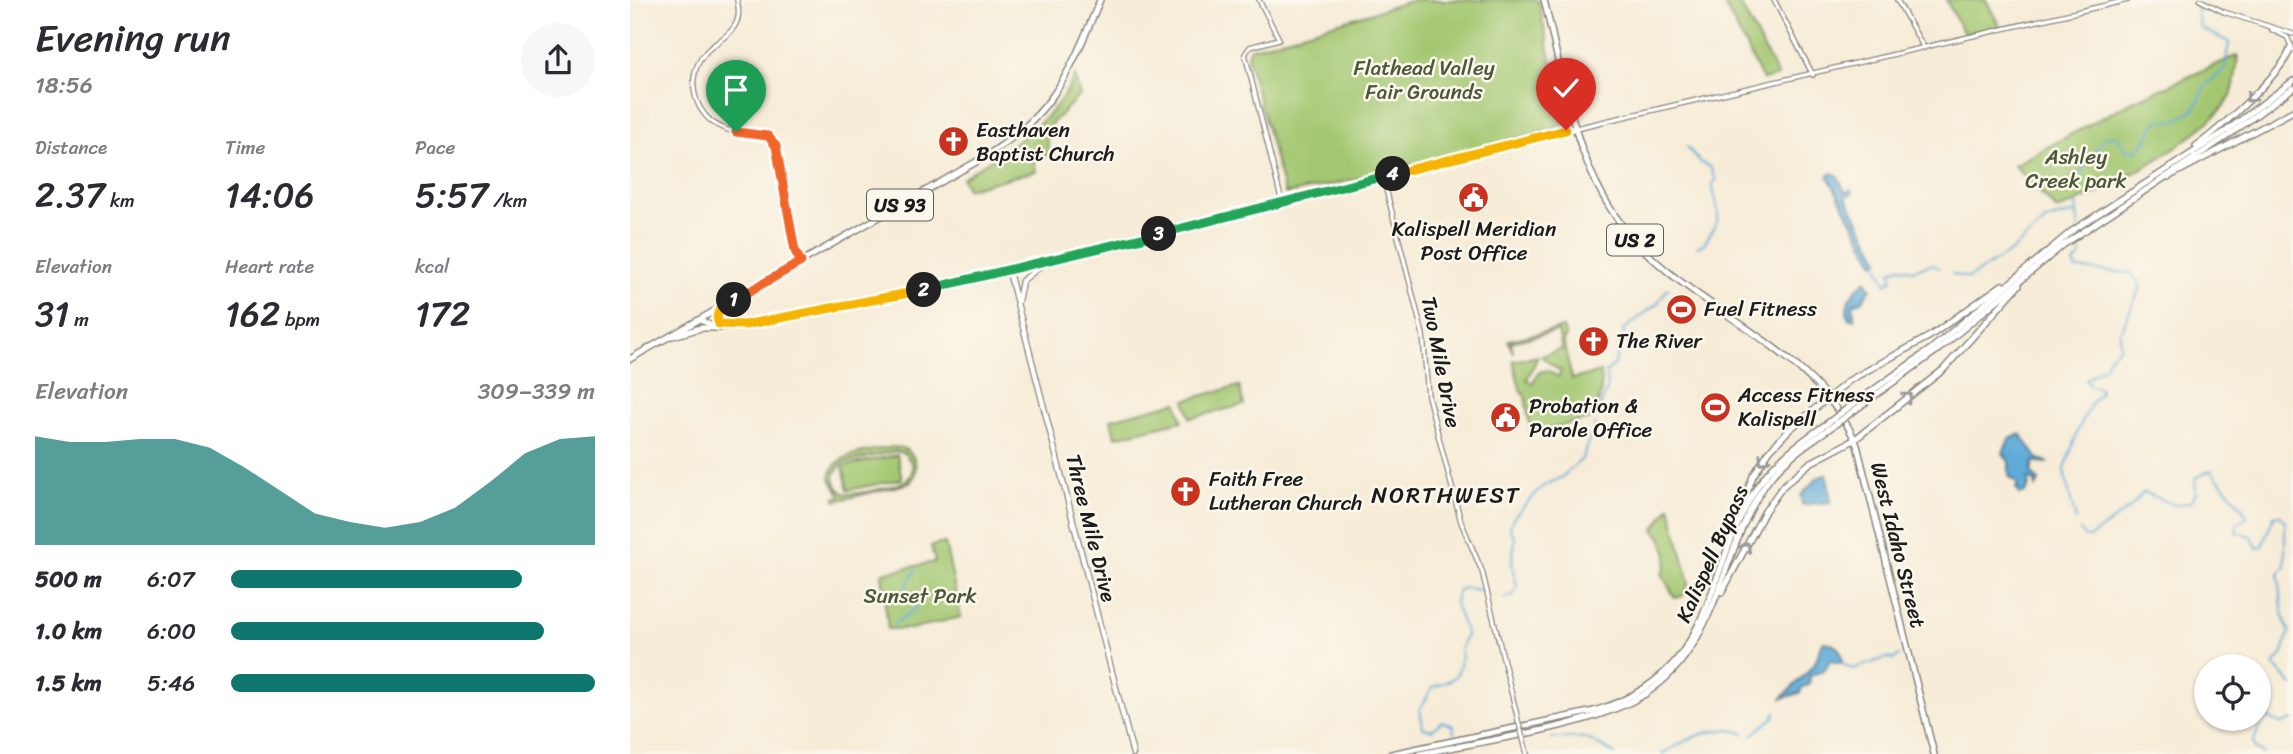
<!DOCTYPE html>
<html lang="en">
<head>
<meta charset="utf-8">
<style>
	:root { --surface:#fff; --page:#f7f7f7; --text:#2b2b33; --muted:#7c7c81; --accent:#0f766e }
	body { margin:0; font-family:Sriracha,sans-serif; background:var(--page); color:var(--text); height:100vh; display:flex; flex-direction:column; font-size:26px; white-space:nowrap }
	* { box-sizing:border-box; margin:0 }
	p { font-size:23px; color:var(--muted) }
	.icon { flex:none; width:38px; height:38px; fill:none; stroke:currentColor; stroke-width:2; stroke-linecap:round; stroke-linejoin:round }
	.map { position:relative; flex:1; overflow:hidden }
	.panel { display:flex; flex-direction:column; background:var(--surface); width:630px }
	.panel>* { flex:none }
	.fabs { position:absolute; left:1564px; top:654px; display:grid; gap:14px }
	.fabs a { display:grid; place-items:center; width:77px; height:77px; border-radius:50%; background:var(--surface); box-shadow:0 2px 5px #0004; font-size:35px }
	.pin { position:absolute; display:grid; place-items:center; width:60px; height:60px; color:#fff; margin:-72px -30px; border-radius:50% 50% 50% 0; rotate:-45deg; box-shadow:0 0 7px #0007 }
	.pin .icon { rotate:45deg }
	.km { position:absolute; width:35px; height:35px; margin:-18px; border-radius:50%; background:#222; color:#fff; font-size:19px; line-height:35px; text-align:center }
	.round { display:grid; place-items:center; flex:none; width:74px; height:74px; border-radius:37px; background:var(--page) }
	.overview { display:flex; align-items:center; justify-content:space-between; height:119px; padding:0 35px }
	h1 { font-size:38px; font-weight:600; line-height:52px }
	.stats { display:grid; grid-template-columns:repeat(3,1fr); gap:10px; height:119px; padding:7px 35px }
	.stats div { display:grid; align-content:center }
	.stats b { font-size:35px; font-weight:600 }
	.stats small { font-size:19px; font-weight:400 }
	.stats p { font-size:19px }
	.chart { height:196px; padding:14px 35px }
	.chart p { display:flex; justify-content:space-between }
	.chart svg { width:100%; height:126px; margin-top:7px; fill:var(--accent); opacity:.7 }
	ul { padding:0 35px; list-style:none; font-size:23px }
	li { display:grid; grid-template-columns:112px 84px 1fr; align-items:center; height:52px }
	li i { height:18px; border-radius:9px; background:var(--accent) }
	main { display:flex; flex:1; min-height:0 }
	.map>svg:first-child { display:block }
</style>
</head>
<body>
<main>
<section class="panel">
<div class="overview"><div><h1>Evening run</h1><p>18:56</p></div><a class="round"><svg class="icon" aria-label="share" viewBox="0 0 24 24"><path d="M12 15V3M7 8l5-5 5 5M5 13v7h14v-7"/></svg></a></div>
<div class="stats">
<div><p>Distance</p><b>2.37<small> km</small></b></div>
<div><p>Time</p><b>14:06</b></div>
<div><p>Pace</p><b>5:57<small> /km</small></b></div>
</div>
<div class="stats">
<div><p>Elevation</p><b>31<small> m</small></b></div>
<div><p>Heart rate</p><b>162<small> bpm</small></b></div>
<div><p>kcal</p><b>172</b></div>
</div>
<div class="chart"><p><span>Elevation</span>309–339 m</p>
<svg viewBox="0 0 160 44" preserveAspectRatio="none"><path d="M0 44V6L10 8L20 8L30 7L40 7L50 10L60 17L70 25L80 33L90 36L100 38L110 36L120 31L130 22L140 12L150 7L160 6V44z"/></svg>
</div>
<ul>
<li><b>500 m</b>6:07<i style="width:80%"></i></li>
<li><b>1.0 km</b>6:00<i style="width:86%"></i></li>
<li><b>1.5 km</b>5:46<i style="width:100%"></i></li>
</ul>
</section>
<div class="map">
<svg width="1663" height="754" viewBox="0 0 1663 754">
	<rect width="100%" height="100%" fill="#fbf7ec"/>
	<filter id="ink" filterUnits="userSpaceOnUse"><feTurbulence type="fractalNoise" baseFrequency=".0143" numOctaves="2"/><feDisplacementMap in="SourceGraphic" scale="14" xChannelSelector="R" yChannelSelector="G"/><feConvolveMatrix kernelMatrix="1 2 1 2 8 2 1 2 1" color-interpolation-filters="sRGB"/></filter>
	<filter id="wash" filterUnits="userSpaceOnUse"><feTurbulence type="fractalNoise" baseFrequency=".00686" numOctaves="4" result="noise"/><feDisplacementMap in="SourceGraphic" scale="28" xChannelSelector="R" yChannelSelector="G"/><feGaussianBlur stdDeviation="1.57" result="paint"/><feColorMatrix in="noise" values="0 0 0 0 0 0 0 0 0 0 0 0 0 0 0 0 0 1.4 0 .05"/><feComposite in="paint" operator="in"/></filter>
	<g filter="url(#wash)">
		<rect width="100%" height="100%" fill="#f6ecd7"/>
		<!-- green -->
		<g fill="#a3c770" stroke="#607246" stroke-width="2" fill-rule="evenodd">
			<polygon points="784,0 908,0 935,123 922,129 705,184 655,194 617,56 619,49"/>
			<polygon points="1092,0 1108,0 1148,76 1133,80"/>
			<polygon points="1316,0 1356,0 1370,27 1344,33 1333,32"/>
			<path d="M1608 55C1606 67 1606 87 1600 97 1578 136 1469 196 1427 210L1384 165 1501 102Z"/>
			<path d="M445 76 450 95 415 130 420 154 403 159 406 171 337 189 332 178C375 150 422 125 445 76Z"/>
			<polygon points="933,328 936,337 933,340 942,379 971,372 971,393 963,418 901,433 895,396 891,392 883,361 908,356 897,380 902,383 909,372 917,370 928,377 931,372 911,356 932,349 928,331 881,342 883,353 878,340"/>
			<polygon points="609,386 614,405 560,418 555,400"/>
			<polygon points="547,402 552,421 485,437 481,419"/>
			<path d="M262 447C285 446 292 467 280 483L206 501V497L211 496 200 478C203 451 240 452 262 447ZM265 451 274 453 282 463C283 469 283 474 278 479 272 486 223 496 214 493 207 489 204 482 204 475L212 463Z"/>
			<polygon points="267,455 272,479 218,490 213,466"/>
			<path d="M1040 506 1059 583 1053 596 1045 598 1032 574C1041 560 1037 541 1024 530Z"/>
			<polygon points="315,543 331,617 281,629 258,629 252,573 305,562 301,546"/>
		</g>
		<!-- water -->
		<g fill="#5eaad7" stroke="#3d637a" stroke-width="2">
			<polygon points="1203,173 1208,176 1215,192 1221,190 1223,193 1216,197 1250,260 1244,263 1198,176"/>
			<path d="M1236 280 1241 288 1232 301 1223 304 1224 319H1219C1212 302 1224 291 1236 280Z"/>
			<polygon points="1391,434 1407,458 1419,463 1403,462 1401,472 1409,481 1406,487 1405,481 1398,479 1399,486 1394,494 1390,494 1386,488 1388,484 1379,476 1379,462 1373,453 1379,439"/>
			<polygon points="1197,474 1201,502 1172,505 1171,495 1187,478"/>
			<path d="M1193 642C1205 642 1214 651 1212 663L1200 661 1195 670 1180 676 1179 685 1172 687 1170 693 1151 699 1184 665Z"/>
		</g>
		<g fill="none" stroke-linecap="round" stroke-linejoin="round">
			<!-- stream -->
			<g stroke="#5eaad7" stroke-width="2">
				<path d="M1057 147 1070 162 1080 167 1086 180 1082 184C1086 208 1095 215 1079 236 1075 242 1074 245 1067 247"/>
				<path d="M1445 184V177C1460 167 1463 149 1477 136H1487L1497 151H1506L1516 141 1524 125 1531 120 1545 121 1564 110 1575 86 1595 68 1599 42 1570 28 1566 6"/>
				<polyline points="1446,203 1449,233"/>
				<polyline points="1247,263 1256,284 1262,280 1261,271 1270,267 1283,270 1302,264 1309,268"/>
				<polyline points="1322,274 1338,278 1380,252 1417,220 1445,213"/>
				<polyline points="966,418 977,389 976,372 985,364 990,341 995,339 993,330 1027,304 1038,288"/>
				<polyline points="1446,520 1434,471 1448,430 1462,402 1470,393 1470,389 1459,385 1456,379 1475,366 1480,355 1490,347 1490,333 1510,288 1509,282 1501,273 1447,269 1444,263 1451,256 1449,238"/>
				<path d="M1450 530 1455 537H1460L1501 507 1514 492 1544 505 1560 502 1566 493 1565 478 1581 470C1590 484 1614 505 1617 518L1607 524 1606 532 1621 536 1627 548 1632 547 1644 516 1650 515 1655 522V566L1648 575C1653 595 1649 611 1659 631L1653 653 1644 665 1663 686"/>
				<polyline points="874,598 883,595 887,587 882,565 885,538 880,528 883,518 912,487 932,477 952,459 965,424"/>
				<polyline points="263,625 286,608 276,585 286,570"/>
				<polyline points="1212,663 1223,669 1256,658 1264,659 1269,655"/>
				<path d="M824 733 823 726 812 721 802 730 793 728 790 709 803 687C828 679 831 675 831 650 831 644 835 640 836 634L825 604 827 591 833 588 851 590"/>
				<polyline points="1122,735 1144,717 1146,711"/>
				<polyline points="922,738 956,738 985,754"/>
				<path d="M1032 754C1056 740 1085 723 1114 733"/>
				<polyline points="1633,754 1625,749 1623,742 1633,720 1638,718 1652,724 1663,720"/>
			</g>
		</g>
	</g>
	<g filter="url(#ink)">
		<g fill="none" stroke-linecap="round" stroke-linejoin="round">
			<defs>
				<g id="tertiary">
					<path d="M107 0C109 9 110 18 104 27 98 37 84 43 76 52 53 77 64 118 95 129 109 134 124 133 138 136L144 141 165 252 171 263"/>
					<polyline points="629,0 649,39 620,47 615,54 652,202"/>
					<polyline points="1144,0 1183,75"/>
					<polyline points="1267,0 1294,48"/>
					<polyline points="1570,0 1594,12 1663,34"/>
					<polyline points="1642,30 1657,37 1663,50"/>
					<polyline points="946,128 1498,0"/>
					<polyline points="753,177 793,335 798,396 831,522 852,571 888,720"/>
					<polyline points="893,738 897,754"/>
				</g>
				<g id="secondary">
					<polyline points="379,272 503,754"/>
					<polyline points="388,301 392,281 412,265"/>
					<polyline points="69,320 89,328 105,326"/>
					<polyline points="114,325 413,264 946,128"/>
				</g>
				<g id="primary">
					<polyline points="90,309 87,316 89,324 114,325"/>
					<polyline points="43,336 71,328 89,328"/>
					<path d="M0 359 346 162C422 117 437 79 470 0"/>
				</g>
				<g id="trunk">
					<path d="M914 0C934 79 944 169 999 234 1066 313 1186 347 1227 445L1304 754"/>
					<path d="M1566 146C1587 131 1658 69 1661 46"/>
					<polyline points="1538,177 1663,111"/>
					<polyline points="1222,405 1301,349 1442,231 1596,131 1663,81"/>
					<polyline points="1225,410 1309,349 1433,245 1599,135 1663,88"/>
					<polyline points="1102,534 1123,476 1140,450 1159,430 1220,380 1300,336 1372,285"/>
					<polyline points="1092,592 1135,511 1153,486 1180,463 1224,440 1313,370 1389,285"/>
					<path d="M761 754 964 711C1089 673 1071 577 1127 487 1145 459 1173 441 1199 422"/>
					<path d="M790 754C855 740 960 728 1015 694 1090 646 1089 553 1135 485 1152 460 1178 443 1203 426"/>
				</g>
			</defs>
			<!-- tertiary casing -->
			<use href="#tertiary" stroke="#89847a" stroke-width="6"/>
			<!-- secondary casing -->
			<use href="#secondary" stroke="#89847a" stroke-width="7"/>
			<!-- primary casing -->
			<use href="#primary" stroke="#89847a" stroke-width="8"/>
			<!-- trunk casing -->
			<use href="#trunk" stroke="#89847a" stroke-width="8"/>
			<!-- tertiary -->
			<use href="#tertiary" stroke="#fff" stroke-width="3.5"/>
			<!-- secondary -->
			<use href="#secondary" stroke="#fff" stroke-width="4.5"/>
			<!-- primary -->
			<use href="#primary" stroke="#fff" stroke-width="5"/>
			<!-- trunk -->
			<use href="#trunk" stroke="#fff" stroke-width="5"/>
			<defs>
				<polyline id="tertiary-bridge" points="888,720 893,738"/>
				<g id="trunk-bridge">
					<polyline points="1199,422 1222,405"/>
					<polyline points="1203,426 1225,410"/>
				</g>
			</defs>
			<!-- tertiary-bridge casing -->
			<use href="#tertiary-bridge" stroke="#89847a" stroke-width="6" stroke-linecap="butt"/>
			<!-- trunk-bridge casing -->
			<use href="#trunk-bridge" stroke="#89847a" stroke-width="8" stroke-linecap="butt"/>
			<!-- tertiary-bridge -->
			<use href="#tertiary-bridge" stroke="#fff" stroke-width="3.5"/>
			<!-- trunk-bridge -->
			<use href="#trunk-bridge" stroke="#fff" stroke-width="5"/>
		</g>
		<!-- one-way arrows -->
		<defs><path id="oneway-chevron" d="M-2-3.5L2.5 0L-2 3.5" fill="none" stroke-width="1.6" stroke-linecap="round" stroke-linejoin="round" transform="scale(1.75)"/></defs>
		<g stroke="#999">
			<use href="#oneway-chevron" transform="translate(1620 98) rotate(135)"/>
			<use href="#oneway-chevron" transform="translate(1278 397) rotate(-37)"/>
			<use href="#oneway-chevron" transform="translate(1133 460) rotate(124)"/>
			<use href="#oneway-chevron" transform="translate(1116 547) rotate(-62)"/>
		</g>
	</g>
	<g fill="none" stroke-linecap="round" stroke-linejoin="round" filter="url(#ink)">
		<defs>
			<polyline id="split-1" points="104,300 171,262 165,251 146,146 138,136 106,132"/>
			<path id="split-2" d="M104 300C94 306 83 311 89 324L114 325 294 290"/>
			<polyline id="split-3" points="294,290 529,234"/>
			<polyline id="split-4" points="529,234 763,174"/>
			<polyline id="split-5" points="763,174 936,130"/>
		</defs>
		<!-- split-1 casing -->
		<use href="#split-1" stroke="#fff" stroke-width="14"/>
		<!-- split-2 casing -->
		<use href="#split-2" stroke="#fff" stroke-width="14"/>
		<!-- split-3 casing -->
		<use href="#split-3" stroke="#fff" stroke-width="14"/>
		<!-- split-4 casing -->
		<use href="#split-4" stroke="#fff" stroke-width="14"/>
		<!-- split-5 casing -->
		<use href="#split-5" stroke="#fff" stroke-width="14"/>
		<!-- split-1 -->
		<use href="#split-1" stroke="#f0652b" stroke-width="9"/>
		<!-- split-2 -->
		<use href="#split-2" stroke="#f5b400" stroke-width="9"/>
		<!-- split-3 -->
		<use href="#split-3" stroke="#22a559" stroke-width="9"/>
		<!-- split-4 -->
		<use href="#split-4" stroke="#22a559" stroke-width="9"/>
		<!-- split-5 -->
		<use href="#split-5" stroke="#f5b400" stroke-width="9"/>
	</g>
	<!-- icons -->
	<defs>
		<symbol id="church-disc" viewBox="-11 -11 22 22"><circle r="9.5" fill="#c8321e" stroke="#fbf7ec"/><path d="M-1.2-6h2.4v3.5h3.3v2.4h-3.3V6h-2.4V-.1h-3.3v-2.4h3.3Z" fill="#fff"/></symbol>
		<symbol id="civic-disc" viewBox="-11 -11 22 22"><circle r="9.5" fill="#c8321e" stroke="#fbf7ec"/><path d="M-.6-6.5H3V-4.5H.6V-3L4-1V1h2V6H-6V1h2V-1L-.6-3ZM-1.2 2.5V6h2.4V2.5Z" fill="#fff"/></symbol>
		<symbol id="stadium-disc" viewBox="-11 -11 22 22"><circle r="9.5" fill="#c8321e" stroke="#fbf7ec"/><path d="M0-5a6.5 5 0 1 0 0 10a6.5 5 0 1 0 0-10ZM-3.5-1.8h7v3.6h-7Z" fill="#fff"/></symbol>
	</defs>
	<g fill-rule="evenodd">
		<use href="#church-disc" x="306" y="124" width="35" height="35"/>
		<use href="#civic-disc" x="826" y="180" width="35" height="35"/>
		<use href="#stadium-disc" x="1034" y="292" width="35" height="35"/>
		<use href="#church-disc" x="946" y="324" width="35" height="35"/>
		<use href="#stadium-disc" x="1068" y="390" width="35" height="35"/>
		<use href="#civic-disc" x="858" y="400" width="35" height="35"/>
		<use href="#church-disc" x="538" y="474" width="35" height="35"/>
	</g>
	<g text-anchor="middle" stroke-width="5" stroke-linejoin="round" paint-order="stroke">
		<!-- shield labels -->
		<g fill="#fbf7ec" stroke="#5f5e5a" stroke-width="2">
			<rect x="237" y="189.5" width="66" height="31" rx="5"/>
			<rect x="977" y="224.5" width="56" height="31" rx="5"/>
		</g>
		<g font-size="19" font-weight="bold" fill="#1c1c1c">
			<text x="270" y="212">US 93</text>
			<text x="1005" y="247">US 2</text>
		</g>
		<!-- park labels -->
		<g font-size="21" fill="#4b5839" stroke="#fbf7ec">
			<text x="794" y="75">Flathead Valley<tspan x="794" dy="24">Fair Grounds</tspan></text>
			<text x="1446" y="164">Ashley<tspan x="1446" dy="24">Creek park</tspan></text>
			<text x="290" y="603">Sunset Park</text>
		</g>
		<!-- poi labels -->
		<g font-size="21" fill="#1c1c1c" stroke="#fbf7ec" text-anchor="start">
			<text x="346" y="137">Easthaven<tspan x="346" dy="24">Baptist Church</tspan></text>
			<text x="844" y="236" text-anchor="middle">Kalispell Meridian<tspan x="844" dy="24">Post Office</tspan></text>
			<text x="1074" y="316">Fuel Fitness</text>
			<text x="986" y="348">The River</text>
			<text x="1108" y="402">Access Fitness<tspan x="1108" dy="24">Kalispell</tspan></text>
			<text x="899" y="413">Probation &amp;<tspan x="899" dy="24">Parole Office</tspan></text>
			<text x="579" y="486">Faith Free<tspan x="579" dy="24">Lutheran Church</tspan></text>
		</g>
		<!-- street labels -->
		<g font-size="21" fill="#1c1c1c" stroke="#fbf7ec">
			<text transform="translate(811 362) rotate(79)" y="7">Two Mile Drive</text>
			<text transform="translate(461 528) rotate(76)" y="7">Three Mile Drive</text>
			<text transform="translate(1268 545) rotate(76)" y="7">West Idaho Street</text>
			<text transform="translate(1082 554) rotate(-66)" y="7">Kalispell Bypass</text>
		</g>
		<!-- neighbourhood labels -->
		<g font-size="23" letter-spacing="2" fill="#1c1c1c" stroke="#fbf7ec">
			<text x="816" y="503">NORTHWEST</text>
		</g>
	</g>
</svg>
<div class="fabs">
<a><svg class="icon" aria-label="locate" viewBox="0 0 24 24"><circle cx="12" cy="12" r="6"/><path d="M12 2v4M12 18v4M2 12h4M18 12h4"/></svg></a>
</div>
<div class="pin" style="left:106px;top:132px;background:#1e9e55"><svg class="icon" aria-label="arrive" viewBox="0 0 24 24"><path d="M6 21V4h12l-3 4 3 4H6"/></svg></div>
<div class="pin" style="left:936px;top:130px;background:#d93025"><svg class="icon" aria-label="check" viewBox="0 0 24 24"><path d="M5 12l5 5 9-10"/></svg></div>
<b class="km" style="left:104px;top:300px">1</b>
<b class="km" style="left:294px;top:290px">2</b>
<b class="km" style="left:529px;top:234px">3</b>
<b class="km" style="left:763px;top:174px">4</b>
</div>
</main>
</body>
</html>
